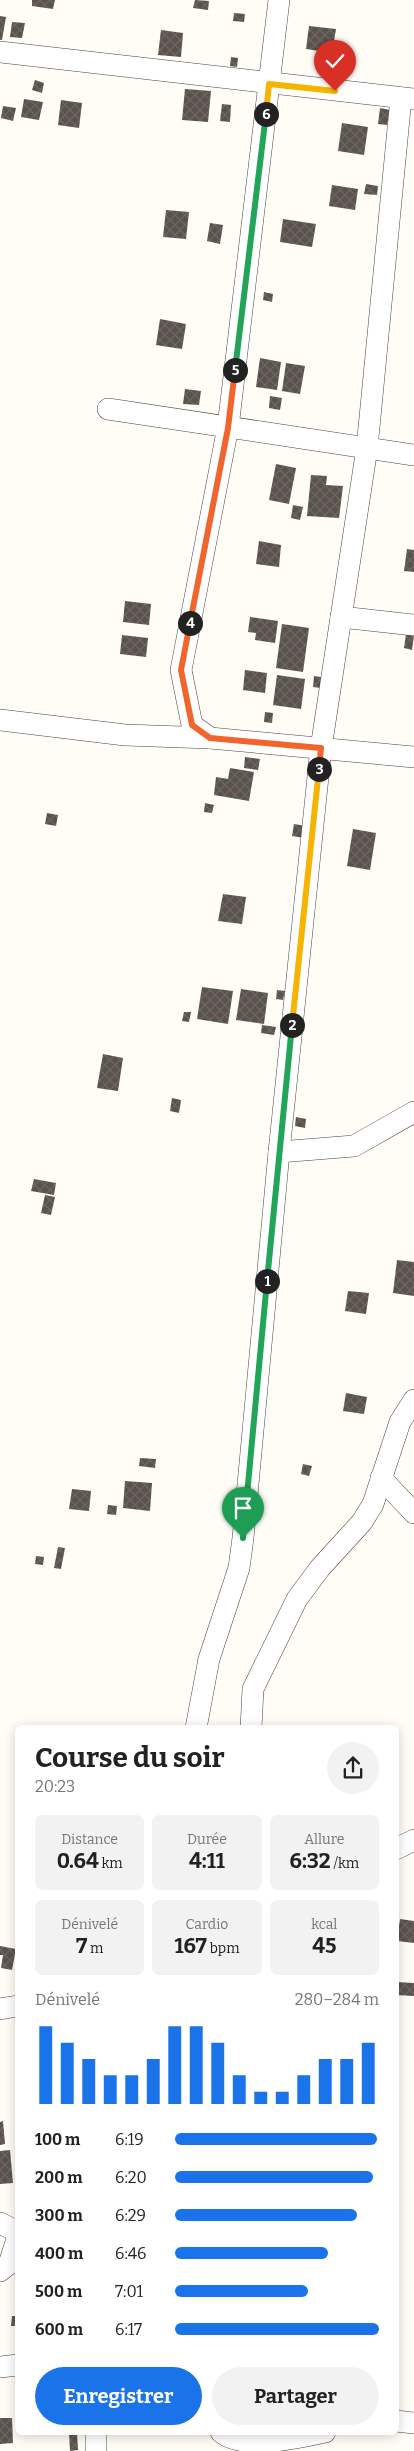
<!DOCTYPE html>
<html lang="fr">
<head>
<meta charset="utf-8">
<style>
	:root { --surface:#fff; --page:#f2f2f2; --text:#222; --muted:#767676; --accent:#1a73e8 }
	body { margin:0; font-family:Bitter,serif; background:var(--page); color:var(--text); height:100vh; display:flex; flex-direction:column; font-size:19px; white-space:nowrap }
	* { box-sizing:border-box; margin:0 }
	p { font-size:16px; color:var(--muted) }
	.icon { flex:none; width:28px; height:28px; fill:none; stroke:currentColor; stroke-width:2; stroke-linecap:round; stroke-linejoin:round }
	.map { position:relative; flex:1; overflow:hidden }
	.side { position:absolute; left:15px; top:1725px; width:384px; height:710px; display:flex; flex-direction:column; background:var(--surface); border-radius:8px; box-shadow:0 2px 12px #0003 }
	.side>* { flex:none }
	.pin { position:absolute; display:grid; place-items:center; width:42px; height:42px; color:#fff; margin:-51px -21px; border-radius:50% 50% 50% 0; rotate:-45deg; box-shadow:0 0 5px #0007 }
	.pin .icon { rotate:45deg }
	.km { position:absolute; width:25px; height:25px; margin:-12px; border-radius:50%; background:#222; color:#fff; font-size:14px; line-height:25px; text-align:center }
	.round { display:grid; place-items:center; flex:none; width:52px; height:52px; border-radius:26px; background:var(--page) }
	.head { display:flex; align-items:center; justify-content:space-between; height:85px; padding:0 20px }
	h1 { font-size:28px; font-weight:700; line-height:38px }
	.stats { display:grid; grid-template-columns:repeat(3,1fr); gap:8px; height:85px; padding:5px 20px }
	.stats div { display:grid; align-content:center; border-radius:8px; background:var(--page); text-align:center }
	.stats b { font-size:21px; font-weight:700 }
	.stats small { font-size:14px; font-weight:400 }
	.stats p { font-size:14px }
	.chart { height:140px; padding:10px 20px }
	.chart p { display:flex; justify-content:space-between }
	.chart svg { width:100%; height:90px; margin-top:5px; stroke:var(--accent); stroke-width:6 }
	.primary-button { display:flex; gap:10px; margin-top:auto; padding:10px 20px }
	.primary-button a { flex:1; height:58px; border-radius:30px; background:var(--accent); color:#fff; font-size:20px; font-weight:700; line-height:58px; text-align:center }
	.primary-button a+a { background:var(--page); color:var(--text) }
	ul { padding:0 20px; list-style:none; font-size:16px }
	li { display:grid; grid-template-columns:80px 60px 1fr; align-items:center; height:38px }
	li i { height:12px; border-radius:6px; background:var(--accent) }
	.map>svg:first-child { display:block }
</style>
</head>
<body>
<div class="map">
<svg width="414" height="2451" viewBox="0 0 414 2451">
	<defs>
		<pattern id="building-cross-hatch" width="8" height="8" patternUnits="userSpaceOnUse" patternTransform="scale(1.25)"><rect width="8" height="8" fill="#5a524d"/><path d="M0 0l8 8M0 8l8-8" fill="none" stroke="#6d6662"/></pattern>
	</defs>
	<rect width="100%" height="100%" fill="#fffdf5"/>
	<!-- building -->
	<g fill="url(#building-cross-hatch)">
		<polygon points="32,0 55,0 53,9 32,6"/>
		<polygon points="195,0 209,1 208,10 193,8"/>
		<polygon points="234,13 245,14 244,22 233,21"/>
		<polygon points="0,16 6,17 2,40 0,40"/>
		<polygon points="12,22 25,23 22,38 10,37"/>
		<polygon points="309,26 336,29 332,53 306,49"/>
		<polygon points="161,30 183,33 181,57 158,55"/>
		<polygon points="231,57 238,58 237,67 230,66"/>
		<polygon points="35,80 44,83 42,93 32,90"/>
		<polygon points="185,89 211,91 208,122 182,120"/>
		<polygon points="24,99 43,102 39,120 21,117"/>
		<polygon points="61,100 82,103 79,128 58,125"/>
		<polygon points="222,104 231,105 230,122 220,121"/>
		<polygon points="3,106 16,108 13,121 1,118"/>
		<polygon points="380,108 390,110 387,125 378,124"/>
		<polygon points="342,123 368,127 364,155 338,151"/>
		<polygon points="366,184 378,186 377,195 364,194"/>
		<polygon points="332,185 358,189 355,210 329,206"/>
		<polygon points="166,210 189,212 186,239 163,237"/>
		<polygon points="283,219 316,224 312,247 280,242"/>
		<polygon points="210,223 223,225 220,244 207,241"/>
		<polygon points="264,292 273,294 272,302 263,300"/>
		<polygon points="160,319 186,324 182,349 156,345"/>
		<polygon points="260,358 281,362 277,390 256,387"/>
		<polygon points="286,363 305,366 300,394 282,391"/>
		<polygon points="185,389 201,391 199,405 183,404"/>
		<polygon points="270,396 282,398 280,410 269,408"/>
		<polygon points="276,464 296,468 289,504 269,500"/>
		<polygon points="311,475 327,476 326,485 343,486 339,518 307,516"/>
		<polygon points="293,505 303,507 300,520 291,518"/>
		<polygon points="259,541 281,545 279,567 256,564"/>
		<polygon points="407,549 414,550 414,572 404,571"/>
		<polygon points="125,601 151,604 149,625 123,622"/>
		<polygon points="250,617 278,621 275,643 255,640 256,633 248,632"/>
		<polygon points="282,624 309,628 303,672 276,668"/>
		<polygon points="406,634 414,635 412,650 404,648"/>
		<polygon points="122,635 148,638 146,657 120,654"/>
		<polygon points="245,670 267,673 265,693 243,690"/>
		<polygon points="277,675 305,679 301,709 273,705"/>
		<polygon points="314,676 321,677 320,688 313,687"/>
		<polygon points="265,712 273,713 272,723 264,722"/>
		<polygon points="245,757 260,759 258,770 244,768"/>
		<polygon points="230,768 254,772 249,801 214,795 216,777 228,779"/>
		<polygon points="205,803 214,805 212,813 204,812"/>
		<polygon points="47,813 58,815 56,826 45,824"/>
		<polygon points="294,824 306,826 304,838 292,836"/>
		<polygon points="353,829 376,833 370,870 347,866"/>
		<polygon points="223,894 246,897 242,924 218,921"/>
		<polygon points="202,987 233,991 228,1024 197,1019"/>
		<polygon points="241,989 268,993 264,1024 236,1020"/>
		<polygon points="277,990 285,991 283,1000 276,999"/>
		<polygon points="184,1012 191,1012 189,1022 182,1021"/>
		<polygon points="262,1025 276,1027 274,1035 261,1033"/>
		<polygon points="103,1054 123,1058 118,1091 97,1088"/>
		<polygon points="172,1098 181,1100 179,1113 170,1111"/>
		<polygon points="296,1117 306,1119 305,1128 295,1126"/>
		<polygon points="34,1179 56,1183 54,1195 31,1191"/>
		<polygon points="45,1195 55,1197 51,1215 41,1213"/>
		<polygon points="397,1260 414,1262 414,1296 393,1293"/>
		<polygon points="348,1291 369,1293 366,1314 345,1311"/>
		<polygon points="346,1393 367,1397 364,1414 343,1411"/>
		<polygon points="140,1458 156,1459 155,1468 139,1466"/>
		<polygon points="303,1464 312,1466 309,1476 301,1474"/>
		<polygon points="125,1481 152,1483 150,1511 123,1508"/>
		<polygon points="72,1489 91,1491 89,1511 69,1509"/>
		<polygon points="108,1505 117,1506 116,1515 107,1514"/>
		<polygon points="58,1547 65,1548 61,1569 54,1568"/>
		<polygon points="36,1556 44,1557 43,1565 35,1564"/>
		<polygon points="400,1919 414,1921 414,1943 397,1941"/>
		<polygon points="0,1946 16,1949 12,1970 1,1968 3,1955 0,1955"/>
		<polygon points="396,1982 414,1983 414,1996 396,1995"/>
		<polygon points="3,2121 5,2144 0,2145 0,2122"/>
		<polygon points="10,2150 13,2183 0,2184 0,2151"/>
		<polygon points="12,2316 18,2316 18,2326 11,2326"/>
		<polygon points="0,2418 12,2418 13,2443 0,2444"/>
		<polygon points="69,2432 77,2432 78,2450 70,2451"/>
	</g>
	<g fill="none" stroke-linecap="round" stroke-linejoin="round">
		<defs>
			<g id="street">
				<polyline points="0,52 414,99"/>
				<polyline points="108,409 414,455"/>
				<polyline points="341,617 414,625"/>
				<polyline points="0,720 125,735 210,738 414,757"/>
				<polyline points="210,738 192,725 181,670 228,427 279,0"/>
				<polyline points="279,1152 354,1146 414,1112"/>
				<polyline points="381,1478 414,1513"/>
				<polyline points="196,1728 209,1659 239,1568 243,1538 279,1152 321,748 367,448 401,98"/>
				<polyline points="251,1728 253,1689 297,1599 320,1568 362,1522 373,1504 400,1422 414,1400"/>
				<polyline points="396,1849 414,1840"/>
				<polyline points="0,2009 18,2006"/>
				<polyline points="0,2223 18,2232"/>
				<polyline points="0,2271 9,2264 18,2236"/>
				<polyline points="0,2367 18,2365"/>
				<polyline points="396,2421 414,2423"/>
				<polyline points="96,2432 96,2451"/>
				<path d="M221 2432C243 2451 298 2438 325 2432"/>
			</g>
		</defs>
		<!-- street casing -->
		<use href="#street" stroke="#444" stroke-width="22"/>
		<!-- street -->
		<use href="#street" stroke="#fff" stroke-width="21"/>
	</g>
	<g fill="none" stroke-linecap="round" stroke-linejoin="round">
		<defs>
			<polyline id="split-1" points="243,1538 267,1281"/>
			<polyline id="split-2" points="267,1281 292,1025"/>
			<polyline id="split-3" points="292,1025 319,769"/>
			<polyline id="split-4" points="190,623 181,670 192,725 210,738 321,748 319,769"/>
			<polyline id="split-5" points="190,623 228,428 235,370"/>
			<polyline id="split-6" points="235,370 266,114"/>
			<polyline id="split-7" points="266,114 269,84 335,91"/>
		</defs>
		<!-- split-1 casing -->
		<use href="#split-1" stroke="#fff" stroke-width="10"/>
		<!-- split-2 casing -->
		<use href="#split-2" stroke="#fff" stroke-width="10"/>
		<!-- split-3 casing -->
		<use href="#split-3" stroke="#fff" stroke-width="10"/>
		<!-- split-4 casing -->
		<use href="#split-4" stroke="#fff" stroke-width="10"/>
		<!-- split-5 casing -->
		<use href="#split-5" stroke="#fff" stroke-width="10"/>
		<!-- split-6 casing -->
		<use href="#split-6" stroke="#fff" stroke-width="10"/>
		<!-- split-7 casing -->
		<use href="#split-7" stroke="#fff" stroke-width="10"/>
		<!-- split-1 -->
		<use href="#split-1" stroke="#22a559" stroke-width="6"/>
		<!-- split-2 -->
		<use href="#split-2" stroke="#22a559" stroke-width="6"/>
		<!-- split-3 -->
		<use href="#split-3" stroke="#f5b400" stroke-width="6"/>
		<!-- split-4 -->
		<use href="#split-4" stroke="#f0652b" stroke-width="6"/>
		<!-- split-5 -->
		<use href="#split-5" stroke="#f0652b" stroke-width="6"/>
		<!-- split-6 -->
		<use href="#split-6" stroke="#22a559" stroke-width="6"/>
		<!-- split-7 -->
		<use href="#split-7" stroke="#f5b400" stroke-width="6"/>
	</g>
</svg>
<div class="pin" style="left:243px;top:1538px;background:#1e9e55"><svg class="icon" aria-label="arrive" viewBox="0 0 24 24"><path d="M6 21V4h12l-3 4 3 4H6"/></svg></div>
<div class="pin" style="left:335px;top:91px;background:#d93025"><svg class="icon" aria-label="check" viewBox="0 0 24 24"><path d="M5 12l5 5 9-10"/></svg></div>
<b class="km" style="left:267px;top:1281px">1</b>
<b class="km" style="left:292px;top:1025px">2</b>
<b class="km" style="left:319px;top:769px">3</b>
<b class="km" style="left:190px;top:623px">4</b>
<b class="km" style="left:235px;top:370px">5</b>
<b class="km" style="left:266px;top:114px">6</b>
<section class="side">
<div class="head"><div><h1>Course du soir</h1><p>20:23</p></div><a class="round"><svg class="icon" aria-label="share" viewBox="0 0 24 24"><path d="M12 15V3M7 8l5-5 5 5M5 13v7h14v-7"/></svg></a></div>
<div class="stats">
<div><p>Distance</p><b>0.64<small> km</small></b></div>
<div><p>Durée</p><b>4:11</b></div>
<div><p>Allure</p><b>6:32<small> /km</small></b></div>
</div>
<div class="stats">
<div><p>Dénivelé</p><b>7<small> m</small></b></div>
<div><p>Cardio</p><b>167<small> bpm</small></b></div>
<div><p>kcal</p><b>45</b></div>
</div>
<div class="chart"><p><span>Dénivelé</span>280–284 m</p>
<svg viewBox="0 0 160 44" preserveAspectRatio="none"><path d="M5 44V6M15 44V14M25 44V22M35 44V30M45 44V30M55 44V22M65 44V6M75 44V6M85 44V14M95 44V30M105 44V38M115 44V38M125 44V30M135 44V22M145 44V22M155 44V14"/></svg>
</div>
<ul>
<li><b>100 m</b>6:19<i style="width:99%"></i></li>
<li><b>200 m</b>6:20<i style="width:97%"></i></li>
<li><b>300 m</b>6:29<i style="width:89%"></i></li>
<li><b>400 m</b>6:46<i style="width:75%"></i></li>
<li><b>500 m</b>7:01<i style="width:65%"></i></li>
<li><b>600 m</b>6:17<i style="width:100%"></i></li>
</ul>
<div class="primary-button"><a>Enregistrer</a><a>Partager</a></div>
</section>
</div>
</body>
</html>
